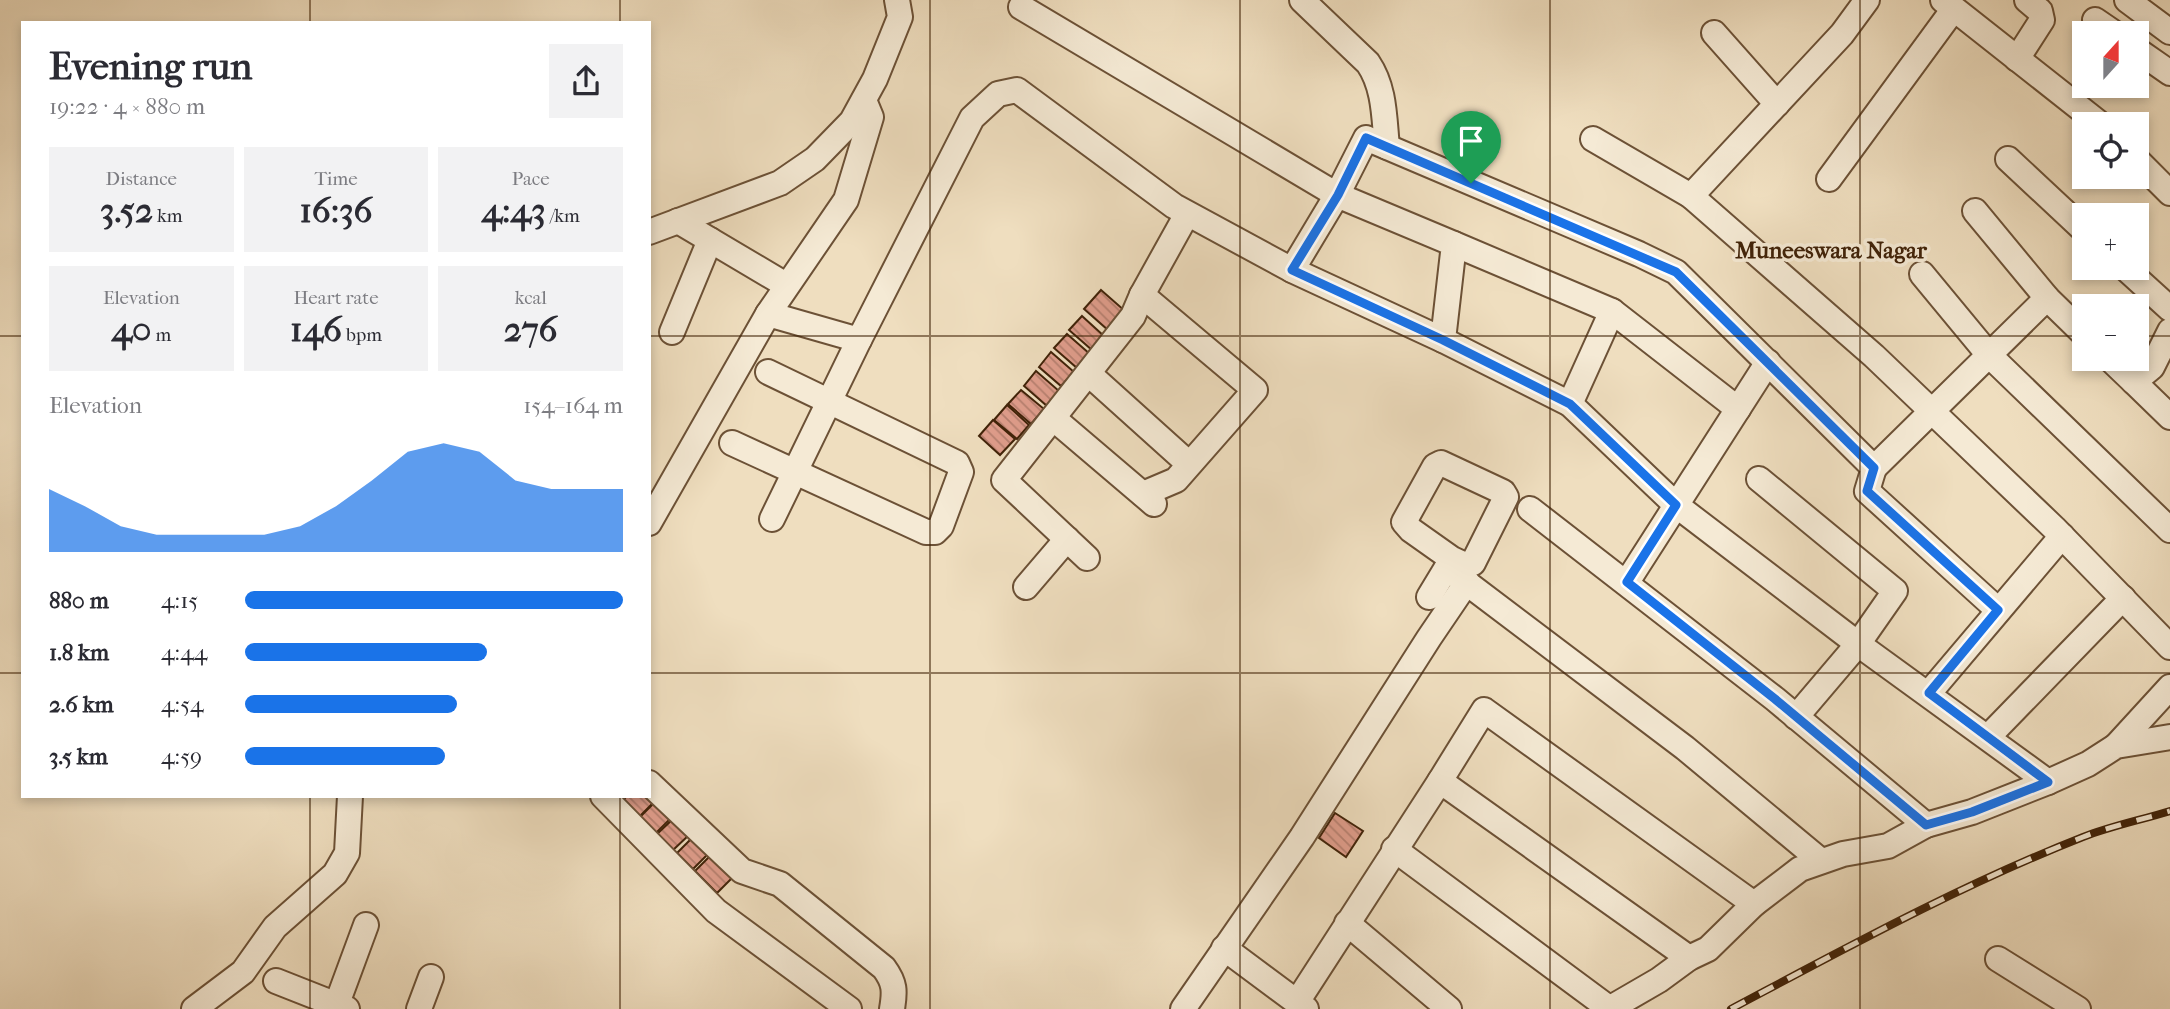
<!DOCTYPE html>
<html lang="en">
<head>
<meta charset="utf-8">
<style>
	:root { --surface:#fff; --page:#f2f2f3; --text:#2b2b33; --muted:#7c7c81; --accent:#1a73e8 }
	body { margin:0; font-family:"IM FELL French Canon",serif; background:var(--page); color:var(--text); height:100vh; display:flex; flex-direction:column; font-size:26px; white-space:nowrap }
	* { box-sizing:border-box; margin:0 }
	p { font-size:23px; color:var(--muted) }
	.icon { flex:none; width:38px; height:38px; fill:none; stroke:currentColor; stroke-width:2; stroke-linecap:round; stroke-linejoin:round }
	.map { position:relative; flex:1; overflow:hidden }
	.drawer { position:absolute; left:21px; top:21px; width:630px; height:777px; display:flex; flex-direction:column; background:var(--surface); border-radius:0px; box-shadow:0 4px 10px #0003 }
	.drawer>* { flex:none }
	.needle { width:46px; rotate:21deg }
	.fabs { position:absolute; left:2072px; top:21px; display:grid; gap:14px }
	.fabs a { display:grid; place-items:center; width:77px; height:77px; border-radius:0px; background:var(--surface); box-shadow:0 4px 10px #0003; font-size:35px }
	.pin { position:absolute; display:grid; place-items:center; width:60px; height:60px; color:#fff; margin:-72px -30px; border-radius:50% 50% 50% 0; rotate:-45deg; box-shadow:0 0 7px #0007 }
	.pin .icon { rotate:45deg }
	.round { display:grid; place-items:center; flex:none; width:74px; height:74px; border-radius:0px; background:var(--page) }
	.summary { display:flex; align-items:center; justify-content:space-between; height:119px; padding:0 28px }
	h1 { font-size:38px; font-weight:700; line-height:52px }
	.metrics { display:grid; grid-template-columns:repeat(3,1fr); gap:10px; height:119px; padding:7px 28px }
	.metrics div { display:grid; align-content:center; border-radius:0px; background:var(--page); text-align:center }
	.metrics b { font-size:35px; font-weight:700 }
	.metrics small { font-size:19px; font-weight:400 }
	.metrics p { font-size:19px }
	.chart { height:196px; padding:14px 28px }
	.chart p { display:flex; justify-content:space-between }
	.chart svg { width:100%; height:126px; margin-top:7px; fill:var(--accent); opacity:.7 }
	ul { padding:0 28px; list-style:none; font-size:23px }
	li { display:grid; grid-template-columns:112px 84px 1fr; align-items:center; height:52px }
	li i { height:18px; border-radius:9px; background:var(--accent) }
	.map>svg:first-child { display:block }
</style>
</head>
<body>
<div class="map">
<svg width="2170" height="1009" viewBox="0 0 2170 1009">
	<defs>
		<pattern id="building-back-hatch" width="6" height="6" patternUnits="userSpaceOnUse" patternTransform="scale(1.75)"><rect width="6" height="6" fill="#e09d8c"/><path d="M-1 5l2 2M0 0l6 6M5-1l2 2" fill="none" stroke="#b78070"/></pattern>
	</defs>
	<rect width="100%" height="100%" fill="#efdebf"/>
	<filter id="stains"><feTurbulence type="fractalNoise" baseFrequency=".00286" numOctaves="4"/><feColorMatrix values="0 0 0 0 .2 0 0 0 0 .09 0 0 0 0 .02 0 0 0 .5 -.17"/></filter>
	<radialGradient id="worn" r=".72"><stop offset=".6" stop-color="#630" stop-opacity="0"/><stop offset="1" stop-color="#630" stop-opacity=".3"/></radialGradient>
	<!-- building -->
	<g fill="url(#building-back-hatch)" stroke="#402208" stroke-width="2">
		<polygon points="1101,290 1125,311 1108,330 1084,309"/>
		<polygon points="1082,316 1104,336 1092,350 1069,330"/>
		<polygon points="1067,334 1090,354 1077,368 1054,348"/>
		<polygon points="1051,352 1074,372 1061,386 1039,367"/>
		<polygon points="1036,371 1059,391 1047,406 1024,386"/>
		<polygon points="1021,390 1044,409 1031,424 1008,404"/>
		<polygon points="1007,405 1029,425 1017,439 994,420"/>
		<polygon points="993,420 1015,439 1000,455 979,436"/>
		<polygon points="627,796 649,796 655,801 638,818 622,801"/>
		<polygon points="656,801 672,817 654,835 638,819"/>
		<polygon points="1335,813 1363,831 1346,857 1319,838"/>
		<polygon points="674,818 690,834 672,851 656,835"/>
		<polygon points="694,836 710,852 693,869 677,853"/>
		<polygon points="714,852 736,874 717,893 695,871"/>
	</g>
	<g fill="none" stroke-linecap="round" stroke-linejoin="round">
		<defs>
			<g id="minor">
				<path d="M1302 0 1368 63C1385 88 1384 118 1387 147"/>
				<polyline points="1943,0 2100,124"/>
				<polyline points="2127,0 2170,32"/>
				<polyline points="1021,7 1337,195 1454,244 1443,340 1570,404 1676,505 1858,644 2048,782"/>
				<polyline points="2095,20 2114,33"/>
				<polyline points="1714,33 1777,104"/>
				<polyline points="2137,50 2170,73"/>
				<polyline points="2017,59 2042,20 2040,11 2027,0"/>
				<polyline points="1593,139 1691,196 1874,356 2054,528 2170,647"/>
				<polyline points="2008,159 2084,230"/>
				<polyline points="2137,160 2170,193"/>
				<polyline points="1829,179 1953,10"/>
				<polyline points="1691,196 1842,34 1867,0"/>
				<polyline points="1975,211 2047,298"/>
				<polyline points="678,221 786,285"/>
				<polyline points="649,232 780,183 815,159 852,121 875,79 900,17 897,0"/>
				<polyline points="1454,244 1612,311 1570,404"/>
				<polyline points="2125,268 2170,309"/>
				<polyline points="1292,270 1443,340"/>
				<polyline points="1922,274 1989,355 2170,530"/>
				<polyline points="1142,295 1255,390 1176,480 1143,494"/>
				<polyline points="1612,311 1738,409"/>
				<polyline points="768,314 859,340 972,118 998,94 1017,90 1174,206 1292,270 1337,195 1366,138 1639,254 1676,272 1874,468 2047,298 2084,334"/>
				<polyline points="672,332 710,240"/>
				<polyline points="2110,359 2134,382 2152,367 2170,331"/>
				<polyline points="1089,374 1189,464"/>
				<polyline points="2134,382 2170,417"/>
				<polyline points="1053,418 1154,504"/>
				<polyline points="732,443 926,532 935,532 941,526 961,472 957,463 768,372"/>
				<polyline points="1874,468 1867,491 1998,610"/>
				<polyline points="1759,479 1895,591 1858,644 1796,717"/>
				<polyline points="1530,509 1775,699 1926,825"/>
				<polyline points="772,519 859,340"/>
				<polyline points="649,523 768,314 846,200 871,117 864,100"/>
				<polyline points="1087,558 1004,480 1133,316 1142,295 1187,214"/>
				<polyline points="1447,568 1685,748 1821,861"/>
				<polyline points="1627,582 1768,362"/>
				<polyline points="1026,587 1067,539"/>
				<polyline points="1429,597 1452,559 1465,565 1473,563 1506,497 1503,492 1441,463 1435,466 1404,522 1411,530 1452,559"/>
				<polyline points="1929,693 2062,536"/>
				<polyline points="1988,737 2123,598"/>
				<polyline points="2116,746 2170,687"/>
				<polyline points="1440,781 1484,710 1754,904"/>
				<path d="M649 783 742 871 780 884 884 968C895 983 895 991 892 1009"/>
				<polyline points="603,796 716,911 849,1009"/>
				<polyline points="1394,849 1610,1009"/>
				<polyline points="1347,923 1449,1009"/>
				<polyline points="1224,948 1306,1009"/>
				<polyline points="1998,959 2078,1009"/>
				<polyline points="276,981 347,1009"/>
				<polyline points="1297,1002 1440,781 1689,958"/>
				<polyline points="194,1009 243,972 275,927 335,874 347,853 350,796"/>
				<polyline points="335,1009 366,925"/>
				<polyline points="419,1009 431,977"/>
				<polyline points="1183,1009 1302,837 1429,638 1467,582"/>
				<polyline points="1609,1009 1659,980 1689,958 1708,949 1754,904 1800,869 1843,854 1888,846 1926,825 1972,812 2048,782 2088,764 2116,746 2170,737"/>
			</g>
		</defs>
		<!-- minor casing -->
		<use href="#minor" stroke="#6c5136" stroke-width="28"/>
		<!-- minor -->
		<use href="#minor" stroke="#f5ead5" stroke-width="24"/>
		<defs>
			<path id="rail" d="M1731 1009C1846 948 1961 885 2083 837 2111 826 2141 820 2170 811"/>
		</defs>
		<!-- rail casing -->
		<use href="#rail" stroke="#402208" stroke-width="8"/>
		<!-- rail -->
		<use href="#rail" stroke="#f5ead5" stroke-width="5" stroke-dasharray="16" stroke-linecap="butt"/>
	</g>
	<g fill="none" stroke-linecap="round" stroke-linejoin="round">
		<defs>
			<polygon id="route" points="1366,138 1676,272 1874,468 1867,491 1998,610 1929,693 2048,782 1972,812 1926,825 1775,699 1627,582 1676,505 1570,404 1443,340 1292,270 1338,195"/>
		</defs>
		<!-- route casing -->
		<use href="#route" stroke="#fff" stroke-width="14"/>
		<!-- route -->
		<use href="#route" stroke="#1a73e8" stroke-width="9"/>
	</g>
	<!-- grid -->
	<path fill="none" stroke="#402208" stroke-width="2" stroke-opacity="0.55" d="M310 0V23M620 0V23M930 0V1009M1240 0V1009M1550 0V1009M1860 0V1009M0 336H23M649 336H2084M2137 336H2170M0 673H23M649 673H2170M310 796V1009M620 796V1009"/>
	<g text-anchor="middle" stroke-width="7" stroke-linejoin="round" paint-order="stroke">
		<!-- neighbourhood labels -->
		<g font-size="23" font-weight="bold" fill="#402208" stroke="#f5ead5">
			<text x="1831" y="258">Muneeswara Nagar</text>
		</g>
	</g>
	<rect width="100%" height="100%" filter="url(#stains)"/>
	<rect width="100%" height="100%" fill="url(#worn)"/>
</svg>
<div class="fabs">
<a><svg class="needle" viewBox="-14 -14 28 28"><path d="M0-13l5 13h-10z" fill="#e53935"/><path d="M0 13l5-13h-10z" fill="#7c7c81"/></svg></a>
<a><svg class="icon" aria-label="locate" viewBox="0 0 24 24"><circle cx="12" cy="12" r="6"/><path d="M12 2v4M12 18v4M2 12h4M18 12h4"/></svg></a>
<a>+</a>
<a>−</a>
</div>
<div class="pin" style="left:1471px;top:183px;background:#1e9e55"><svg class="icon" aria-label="arrive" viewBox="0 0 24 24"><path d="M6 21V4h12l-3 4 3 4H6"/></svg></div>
<section class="drawer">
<div class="summary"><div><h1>Evening run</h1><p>19:22 · 4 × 880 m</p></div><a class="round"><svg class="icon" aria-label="share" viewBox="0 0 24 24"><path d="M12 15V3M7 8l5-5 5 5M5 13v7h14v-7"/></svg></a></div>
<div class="metrics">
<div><p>Distance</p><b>3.52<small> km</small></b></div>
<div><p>Time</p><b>16:36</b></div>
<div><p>Pace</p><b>4:43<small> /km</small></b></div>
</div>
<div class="metrics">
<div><p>Elevation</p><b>40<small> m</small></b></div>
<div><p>Heart rate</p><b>146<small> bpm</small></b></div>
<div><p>kcal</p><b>276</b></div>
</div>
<div class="chart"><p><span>Elevation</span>154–164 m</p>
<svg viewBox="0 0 160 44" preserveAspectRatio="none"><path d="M0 44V22L10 28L20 35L30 38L40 38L50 38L60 38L70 35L80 28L90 19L100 9L110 6L120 9L130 19L140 22L150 22L160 22V44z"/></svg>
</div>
<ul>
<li><b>880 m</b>4:15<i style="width:100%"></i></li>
<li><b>1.8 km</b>4:44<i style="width:64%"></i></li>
<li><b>2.6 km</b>4:54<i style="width:56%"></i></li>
<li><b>3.5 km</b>4:59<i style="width:53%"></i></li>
</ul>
</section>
</div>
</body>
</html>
